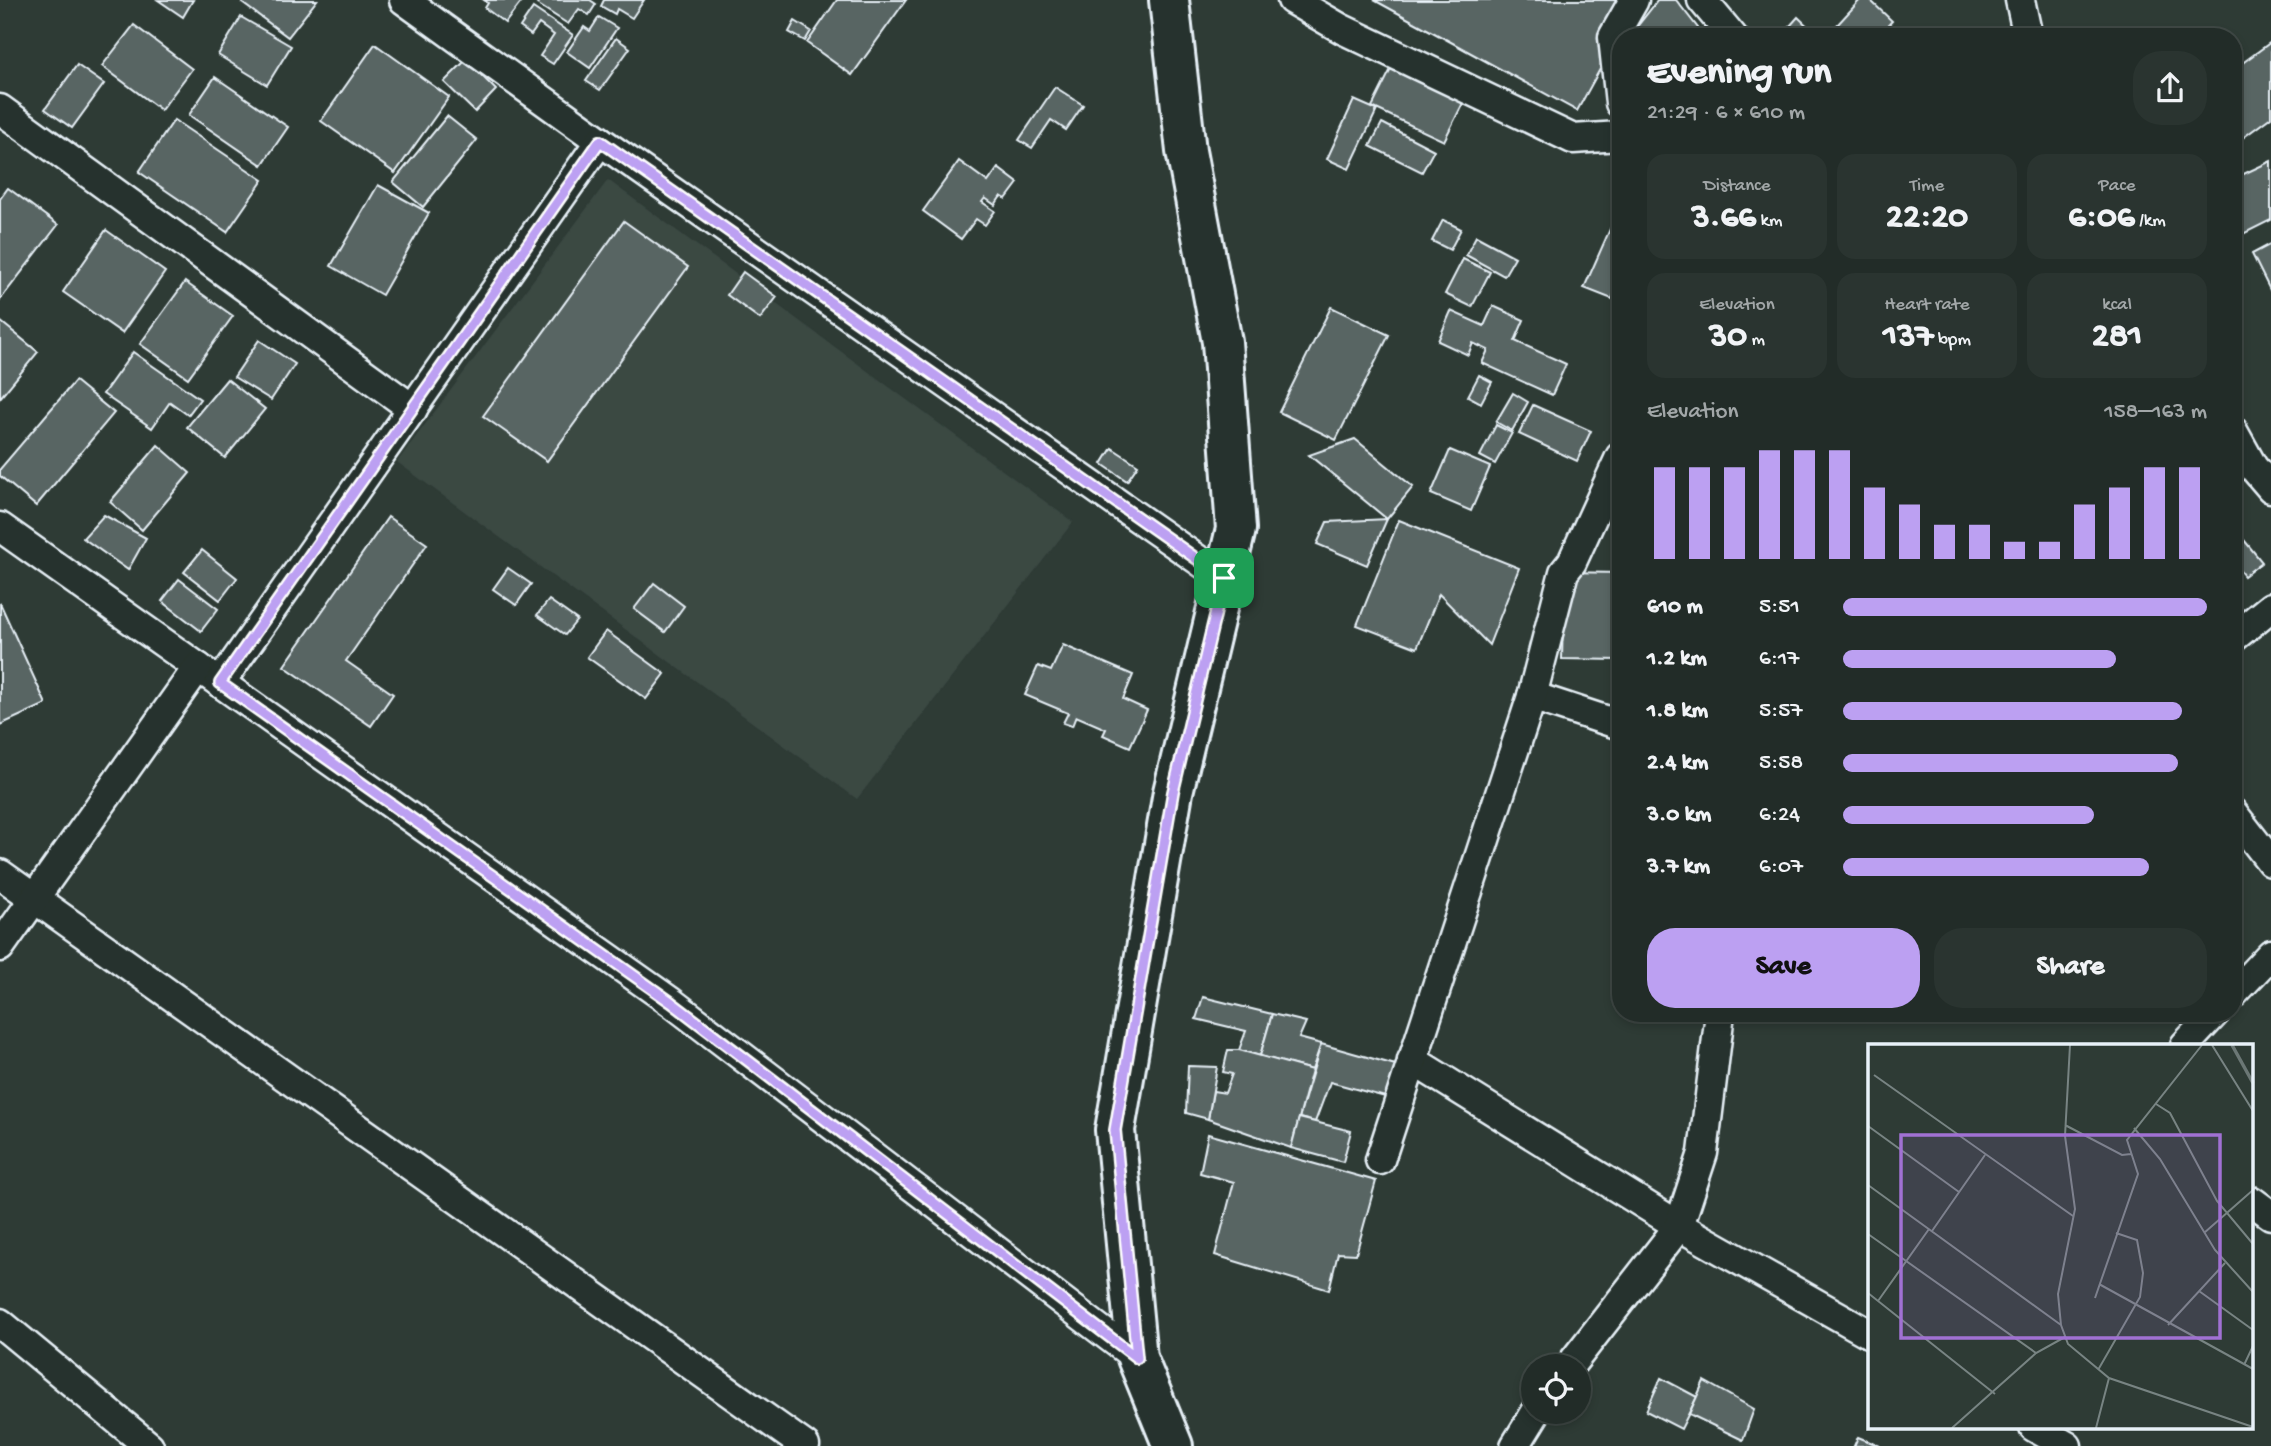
<!DOCTYPE html>
<html lang="en">
<head>
<meta charset="utf-8">
<style>
	:root { --surface:#222c28; --page:#2a3430; --text:#f1f3f6; --muted:#a2a7a8; --line:#3f4845; --accent:#bca0f2 }
	body { margin:0; font-family:"Gochi Hand",sans-serif; background:var(--page); color:var(--text); height:100vh; display:flex; flex-direction:column; font-size:26px; white-space:nowrap }
	* { box-sizing:border-box; margin:0 }
	p { font-size:23px; color:var(--muted) }
	.icon { flex:none; width:38px; height:38px; fill:none; stroke:currentColor; stroke-width:2; stroke-linecap:round; stroke-linejoin:round }
	.map { position:relative; flex:1; overflow:hidden }
	.sheet { position:absolute; left:1612px; top:28px; width:630px; height:994px; display:flex; flex-direction:column; background:var(--surface); border-radius:28px; box-shadow:0 4px 10px #0003,0 0 0 2px var(--line) }
	.sheet>* { flex:none }
	.tools { position:absolute; left:1521px; top:1354px; display:grid; gap:14px }
	.tools a { display:grid; place-items:center; width:70px; height:70px; border-radius:50%; background:var(--surface); box-shadow:0 4px 10px #0003,0 0 0 2px var(--line); font-size:35px }
	.pin { position:absolute; display:grid; place-items:center; width:60px; height:60px; color:#fff; margin:-30px; border-radius:14px; box-shadow:0 4px 10px #0006 }
	.round { display:grid; place-items:center; flex:none; width:74px; height:74px; border-radius:28px; background:var(--page) }
	.summary { display:flex; align-items:center; justify-content:space-between; height:119px; padding:0 35px }
	h1 { font-size:38px; font-weight:800; line-height:52px }
	.figures { display:grid; grid-template-columns:repeat(3,1fr); gap:10px; height:119px; padding:7px 35px }
	.figures div { display:grid; align-content:center; border-radius:18px; background:var(--page); text-align:center }
	.figures b { font-size:35px; font-weight:800 }
	.figures small { font-size:19px; font-weight:400 }
	.figures p { font-size:19px }
	.chart { height:196px; padding:14px 35px }
	.chart p { display:flex; justify-content:space-between }
	.chart svg { width:100%; height:126px; margin-top:7px; stroke:var(--accent); stroke-width:6 }
	.action { display:flex; gap:14px; margin-top:auto; padding:14px 35px }
	.action a { flex:1; height:80px; border-radius:28px; background:var(--accent); color:#111; font-size:28px; font-weight:800; line-height:80px; text-align:center }
	.action a+a { background:var(--page); color:var(--text) }
	ul { padding:0 35px; list-style:none; font-size:23px }
	li { display:grid; grid-template-columns:112px 84px 1fr; align-items:center; height:52px }
	li i { height:18px; border-radius:9px; background:var(--accent) }
	.map>svg:first-child { display:block }
</style>
</head>
<body>
<div class="map">
<svg width="2271" height="1446" viewBox="0 0 2271 1446">
	<rect width="100%" height="100%" fill="#2e3b35"/>
	<filter id="ink" filterUnits="userSpaceOnUse"><feTurbulence type="fractalNoise" baseFrequency=".0143" numOctaves="2"/><feDisplacementMap in="SourceGraphic" scale="14" xChannelSelector="R" yChannelSelector="G"/><feConvolveMatrix kernelMatrix="1 2 1 2 8 2 1 2 1" color-interpolation-filters="sRGB"/></filter>
	<g filter="url(#ink)">
		<!-- built -->
		<polygon fill="#3b4843" points="608,180 1073,522 857,799 397,462"/>
		<!-- building -->
		<g fill="#596563" stroke="#e8f1f8" stroke-width="2">
			<polygon points="158,0 193,0 183,17"/>
			<polygon points="244,0 317,0 288,37 242,3"/>
			<polygon points="484,0 521,0 522,1 505,23 485,8 488,3"/>
			<polygon points="540,0 590,0 596,4 589,15 579,9 568,24 537,4"/>
			<polygon points="604,0 644,0 632,18 617,9 615,14 601,6"/>
			<polygon points="837,0 906,0 852,75 807,43"/>
			<polygon points="1374,0 1638,0 1577,111"/>
			<polygon points="1658,0 1676,0 1705,37 1629,37"/>
			<polygon points="1860,0 1870,0 1892,21 1877,37 1826,37"/>
			<polygon points="533,8 573,35 553,64 540,56 554,35 539,24 531,35 520,27"/>
			<polygon points="241,17 291,46 267,85 218,55"/>
			<polygon points="599,17 617,28 590,68 567,52 584,27 590,31"/>
			<polygon points="1798,17 1819,37 1780,37"/>
			<polygon points="795,21 811,31 805,41 789,32"/>
			<polygon points="134,25 192,69 161,110 102,66"/>
			<polygon points="616,38 630,48 600,90 586,81"/>
			<polygon points="2271,42 2271,117 2233,145 2233,70"/>
			<polygon points="375,44 449,97 395,173 321,121"/>
			<polygon points="466,60 496,90 475,112 444,82"/>
			<polygon points="77,65 104,84 72,128 45,109"/>
			<polygon points="1391,69 1463,103 1444,141 1372,107"/>
			<polygon points="215,77 288,127 262,165 189,115"/>
			<polygon points="1055,87 1083,105 1066,130 1051,120 1032,148 1019,140"/>
			<polygon points="1354,100 1377,110 1349,169 1327,159"/>
			<polygon points="447,116 477,140 423,207 393,182"/>
			<polygon points="174,120 263,180 227,232 139,172"/>
			<polygon points="1382,123 1434,150 1422,172 1370,146"/>
			<polygon points="959,161 988,182 998,168 1018,183 1006,199 1001,196 995,205 985,198 982,202 995,211 985,225 976,219 961,239 923,211"/>
			<polygon points="2271,161 2271,220 2233,239 2233,179"/>
			<polygon points="378,185 429,213 382,295 331,266"/>
			<polygon points="8,188 58,225 0,300 0,199"/>
			<polygon points="1443,220 1461,229 1450,250 1432,241"/>
			<polygon points="1614,220 1620,223 1620,279 1612,299 1584,288"/>
			<polygon points="624,221 688,267 547,461 483,416"/>
			<polygon points="106,230 165,272 122,333 63,292"/>
			<polygon points="1476,236 1515,257 1504,276 1466,255"/>
			<polygon points="2271,244 2271,292 2252,254"/>
			<polygon points="1463,259 1490,272 1472,307 1445,294"/>
			<polygon points="743,272 777,297 760,319 727,295"/>
			<polygon points="185,282 233,316 188,378 140,344"/>
			<polygon points="1493,306 1524,320 1515,341 1566,364 1552,395 1482,363 1488,350 1473,343 1468,355 1438,341 1451,311 1484,326"/>
			<polygon points="1331,307 1389,335 1336,440 1279,412"/>
			<polygon points="0,321 38,352 0,398"/>
			<polygon points="259,340 295,364 271,400 234,377"/>
			<polygon points="133,352 200,399 188,415 170,402 152,428 103,394"/>
			<polygon points="1479,375 1492,382 1481,403 1468,396"/>
			<polygon points="227,379 265,409 225,458 187,427"/>
			<polygon points="75,381 114,413 36,506 0,476 0,469"/>
			<polygon points="1513,393 1528,402 1512,431 1496,422"/>
			<polygon points="1533,405 1591,431 1577,461 1519,434"/>
			<polygon points="1496,425 1512,433 1495,464 1480,456"/>
			<polygon points="1355,439 1413,487 1387,519 1309,455"/>
			<polygon points="158,445 190,473 142,530 110,502"/>
			<polygon points="1112,448 1138,465 1127,481 1102,464"/>
			<polygon points="1450,450 1490,467 1471,511 1431,494"/>
			<polygon points="104,515 146,538 128,570 83,538"/>
			<polygon points="388,517 427,544 346,661 393,694 371,726 284,666"/>
			<polygon points="1387,519 1367,565 1317,544 1327,522"/>
			<polygon points="1399,520 1519,568 1489,645 1439,594 1417,648 1357,625"/>
			<polygon points="2244,540 2262,562 2244,576 2233,562 2233,548"/>
			<polygon points="202,550 237,578 220,600 184,572"/>
			<polygon points="508,568 531,584 516,605 493,589"/>
			<polygon points="1564,572 1620,573 1620,660 1562,659"/>
			<polygon points="179,579 218,609 201,631 162,601"/>
			<polygon points="654,583 684,606 665,632 634,609"/>
			<polygon points="549,600 577,620 565,635 537,615"/>
			<polygon points="0,603 46,704 0,725"/>
			<polygon points="606,631 665,674 646,699 587,657"/>
			<polygon points="1063,645 1133,675 1123,699 1147,710 1130,747 1103,735 1106,729 1076,716 1072,726 1063,723 1068,713 1025,695 1038,666 1051,671"/>
			<polygon points="1203,997 1272,1014 1260,1056 1239,1050 1246,1031 1196,1019"/>
			<polygon points="1272,1014 1306,1022 1299,1038 1321,1044 1312,1070 1260,1056"/>
			<polygon points="1321,1044 1399,1066 1389,1098 1330,1082 1315,1122 1299,1118"/>
			<polygon points="1228,1050 1239,1050 1312,1070 1291,1148 1208,1119 1213,1091 1225,1093 1232,1074 1223,1072"/>
			<polygon points="1188,1066 1217,1067 1208,1119 1186,1113"/>
			<polygon points="1299,1118 1351,1131 1343,1162 1291,1148"/>
			<polygon points="1208,1134 1376,1181 1356,1254 1338,1253 1329,1290 1215,1255 1234,1182 1200,1173"/>
			<polygon points="1661,1378 1697,1397 1681,1429 1646,1411"/>
			<polygon points="1704,1381 1754,1409 1743,1440 1689,1414"/>
			<polygon points="1858,1437 1880,1446 1854,1446"/>
		</g>
		<g fill="none" stroke-linecap="round" stroke-linejoin="round">
			<defs>
				<g id="street">
					<polyline points="404,0 600,141 1224,578"/>
					<polyline points="1292,0 1342,29 1573,139 1620,136"/>
					<polyline points="1702,0 1733,37"/>
					<polyline points="2020,0 2028,37"/>
					<polyline points="1620,103 1613,37 1634,0"/>
					<polyline points="0,109 413,409"/>
					<polyline points="2233,431 2253,467 2271,488"/>
					<polyline points="0,527 671,1002 1137,1358"/>
					<polyline points="2233,638 2271,607"/>
					<polyline points="220,683 600,141"/>
					<polyline points="1532,696 1620,725"/>
					<polyline points="2233,813 2271,862"/>
					<polyline points="0,874 805,1446"/>
					<polyline points="0,947 198,667"/>
					<polyline points="2233,994 2271,954"/>
					<polyline points="2185,1045 2215,1013"/>
					<polyline points="1412,1060 1679,1226 1870,1334"/>
					<polyline points="1380,1160 1532,696 1564,572 1572,562 1620,457"/>
					<polyline points="2252,1201 2271,1215"/>
					<polyline points="0,1323 149,1446"/>
					<polyline points="1569,1367 1679,1226 1703,1153 1720,1013"/>
					<polyline points="2034,1427 2067,1446"/>
					<polyline points="1515,1446 1536,1412"/>
				</g>
				<polyline id="primary" points="1169,0 1186,151 1222,342 1236,529 1173,792 1115,1130 1137,1358 1173,1446"/>
			</defs>
			<!-- street casing -->
			<use href="#street" stroke="#e8f1f8" stroke-width="33"/>
			<!-- primary casing -->
			<use href="#primary" stroke="#e8f1f8" stroke-width="44"/>
			<!-- street -->
			<use href="#street" stroke="#26332d" stroke-width="28"/>
			<!-- primary -->
			<use href="#primary" stroke="#26332d" stroke-width="38"/>
		</g>
	</g>
	<g fill="none" stroke-linecap="round" stroke-linejoin="round" filter="url(#ink)">
		<defs>
			<polygon id="route" points="600,141 1224,578 1173,792 1115,1130 1137,1358 671,1002 220,683"/>
		</defs>
		<!-- route casing -->
		<use href="#route" stroke="#fff" stroke-width="14"/>
		<!-- route -->
		<use href="#route" stroke="#bca0f2" stroke-width="9"/>
	</g>
	<!-- overview -->
	<g transform="translate(1868 1044)">
		<rect width="385" height="385" fill="#2e3b35"/>
		<path fill="none" stroke="#6b7775" stroke-width="3.5" d="M364 1 385 39"/>
		<path fill="none" stroke="#788483" stroke-width="2" d="M202 1 197 92 207 165 190 250 193 281 200 300 241 334 385 383M344 1 385 67M6 31 205 172M288 60 302 69 349 157 385 200M197 81 254 111 263 110M0 82 91 148M266 84 292 115 347 206 385 248M0 141 193 281M64 187 117 111M336 189 385 146M0 190 168 309M231 240 385 325M331 247 385 286M0 249 127 350M227 254 270 130 259 96 334 1M10 257 61 185M300 281 357 219M376 321 385 302M230 326 272 253 275 229 269 196 248 189M84 384 168 309 197 293M228 384 241 334"/>
		<path fill="#a171d3" fill-opacity="0.15" stroke="#a171d3" stroke-width="3.5" d="M33 91H352V294H33Z"/>
		<rect width="385" height="385" fill="none" stroke="#e8f1f8" stroke-width="3.5"/>
	</g>
</svg>
<div class="tools">
<a><svg class="icon" aria-label="locate" viewBox="0 0 24 24"><circle cx="12" cy="12" r="6"/><path d="M12 2v4M12 18v4M2 12h4M18 12h4"/></svg></a>
</div>
<div class="pin" style="left:1224px;top:578px;background:#1e9e55"><svg class="icon" aria-label="arrive" viewBox="0 0 24 24"><path d="M6 21V4h12l-3 4 3 4H6"/></svg></div>
<section class="sheet">
<div class="summary"><div><h1>Evening run</h1><p>21:29 · 6 × 610 m</p></div><a class="round"><svg class="icon" aria-label="share" viewBox="0 0 24 24"><path d="M12 15V3M7 8l5-5 5 5M5 13v7h14v-7"/></svg></a></div>
<div class="figures">
<div><p>Distance</p><b>3.66<small> km</small></b></div>
<div><p>Time</p><b>22:20</b></div>
<div><p>Pace</p><b>6:06<small> /km</small></b></div>
</div>
<div class="figures">
<div><p>Elevation</p><b>30<small> m</small></b></div>
<div><p>Heart rate</p><b>137<small> bpm</small></b></div>
<div><p>kcal</p><b>281</b></div>
</div>
<div class="chart"><p><span>Elevation</span>158–163 m</p>
<svg viewBox="0 0 160 44" preserveAspectRatio="none"><path d="M5 44V12M15 44V12M25 44V12M35 44V6M45 44V6M55 44V6M65 44V19M75 44V25M85 44V32M95 44V32M105 44V38M115 44V38M125 44V25M135 44V19M145 44V12M155 44V12"/></svg>
</div>
<ul>
<li><b>610 m</b>5:51<i style="width:100%"></i></li>
<li><b>1.2 km</b>6:17<i style="width:75%"></i></li>
<li><b>1.8 km</b>5:57<i style="width:93%"></i></li>
<li><b>2.4 km</b>5:58<i style="width:92%"></i></li>
<li><b>3.0 km</b>6:24<i style="width:69%"></i></li>
<li><b>3.7 km</b>6:07<i style="width:84%"></i></li>
</ul>
<div class="action"><a>Save</a><a>Share</a></div>
</section>
</div>
</body>
</html>
